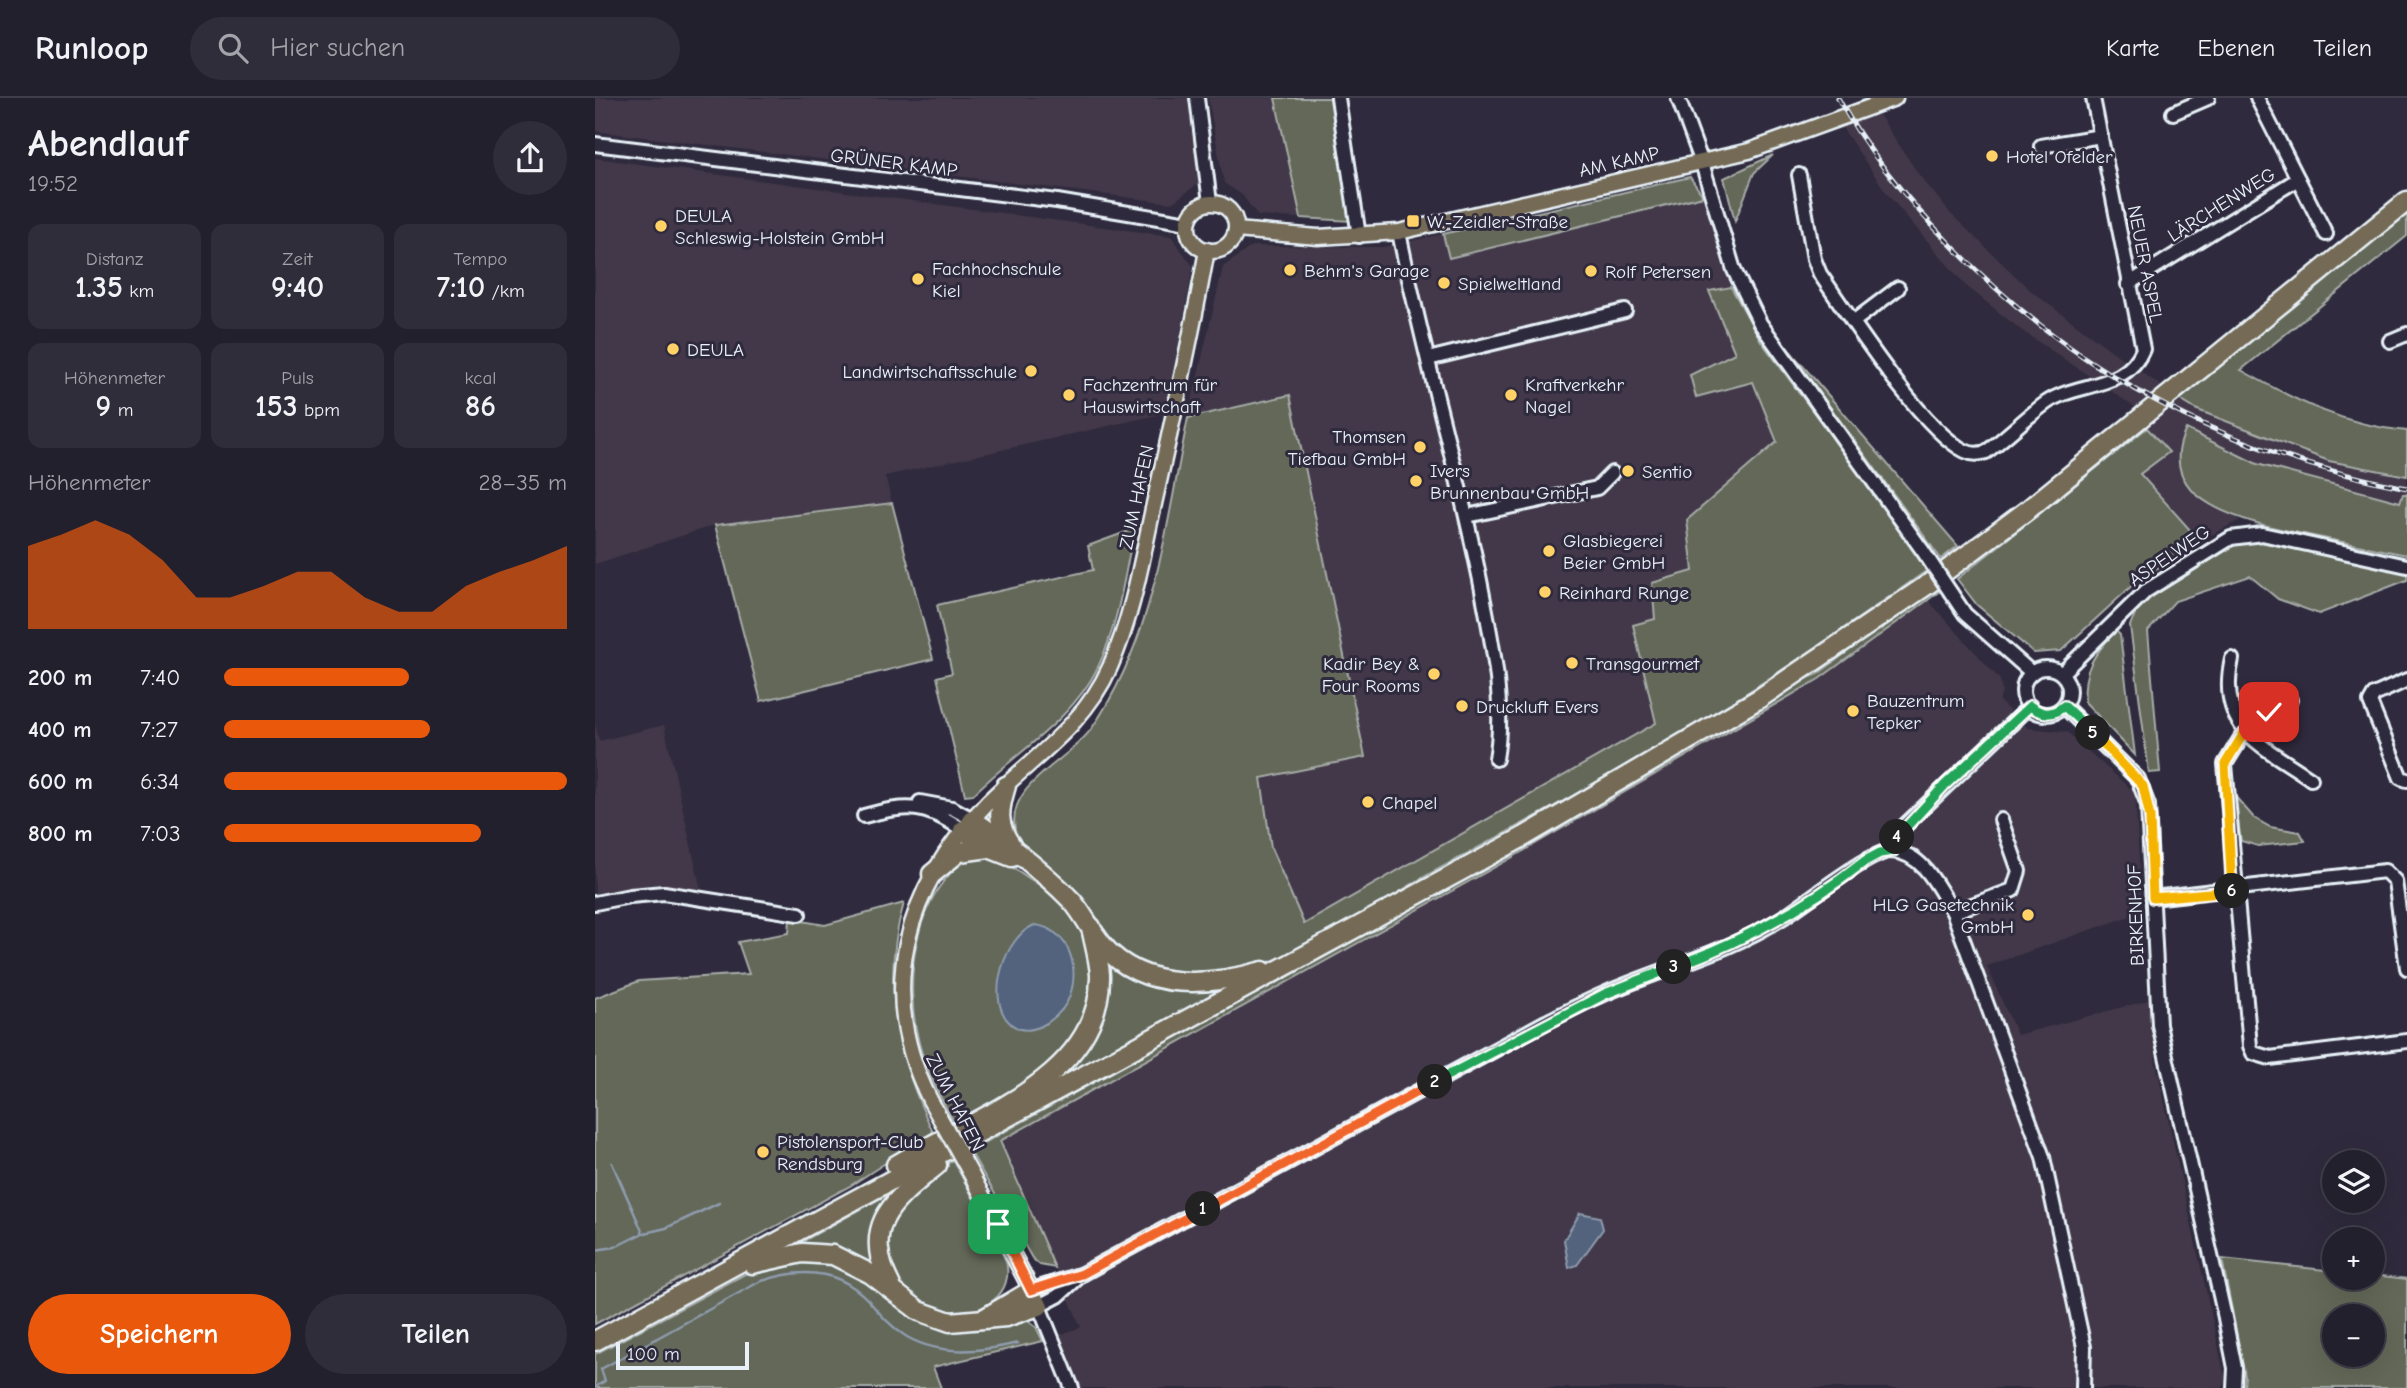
<!DOCTYPE html>
<html lang="de">
<head>
<meta charset="utf-8">
<style>
	:root { --surface:#23202e; --page:#2f2d3a; --text:#f1f3f6; --muted:#a3a3aa; --line:#403e4a; --accent:#ea580c }
	body { margin:0; font-family:"Comic Neue",sans-serif; background:var(--page); color:var(--text); height:100vh; display:flex; flex-direction:column; font-size:26px; white-space:nowrap }
	* { box-sizing:border-box; margin:0 }
	p { font-size:23px; color:var(--muted) }
	.icon { flex:none; width:38px; height:38px; fill:none; stroke:currentColor; stroke-width:2; stroke-linecap:round; stroke-linejoin:round }
	.map { position:relative; flex:1; overflow:hidden }
	.side { display:flex; flex-direction:column; background:var(--surface); width:595px }
	.side>* { flex:none }
	.fabs { position:absolute; left:1727px; top:1052px; display:grid; gap:14px }
	.fabs a { display:grid; place-items:center; width:63px; height:63px; border-radius:50%; background:var(--surface); box-shadow:0 7px 28px #0002,0 0 0 2px var(--line); font-size:35px }
	.scale { position:absolute; left:21px; bottom:18px; width:133px; box-sizing:border-box; padding-left:7px; border:4px solid #e8f1f8; border-top:0; font-size:19px; line-height:24px; white-space:nowrap; color:#e8f1f8; -webkit-text-stroke:5px #2f2a3d; paint-order:stroke }
	.pin { position:absolute; display:grid; place-items:center; width:60px; height:60px; color:#fff; margin:-30px; border-radius:14px; box-shadow:0 4px 10px #0006 }
	.km { position:absolute; width:35px; height:35px; margin:-18px; border-radius:50%; background:#222; color:#fff; font-size:19px; line-height:35px; text-align:center }
	.round { display:grid; place-items:center; flex:none; width:74px; height:74px; border-radius:37px; background:var(--page) }
	.head { display:flex; align-items:center; justify-content:space-between; height:119px; padding:0 28px }
	h1 { font-size:38px; font-weight:600; line-height:52px }
	.figures { display:grid; grid-template-columns:repeat(3,1fr); gap:10px; height:119px; padding:7px 28px }
	.figures div { display:grid; align-content:center; border-radius:14px; background:var(--page); text-align:center }
	.figures b { font-size:30px; font-weight:600 }
	.figures small { font-size:19px; font-weight:400 }
	.figures p { font-size:19px }
	.chart { height:196px; padding:14px 28px }
	.chart p { display:flex; justify-content:space-between }
	.chart svg { width:100%; height:126px; margin-top:7px; fill:var(--accent); opacity:.7 }
	.action { display:flex; gap:14px; margin-top:auto; padding:14px 28px }
	.action a { flex:1; height:80px; border-radius:42px; background:var(--accent); color:#fff; font-size:28px; font-weight:600; line-height:80px; text-align:center }
	.action a+a { background:var(--page); color:var(--text) }
	ul { padding:0 28px; list-style:none; font-size:23px }
	li { display:grid; grid-template-columns:112px 84px 1fr; align-items:center; height:52px }
	li i { height:18px; border-radius:9px; background:var(--accent) }
	header { display:flex; align-items:center; gap:42px; box-sizing:border-box; height:98px; padding:0 35px; background:var(--surface); border-bottom:2px solid var(--line) }
	header strong { font-size:33px }
	nav { display:flex; gap:38px; margin-inline-start:auto; font-size:24px }
	.search { width:490px; height:63px; background:var(--page); display:flex; align-items:center; gap:18px; box-sizing:border-box; padding:0 24px; border-radius:38px; color:var(--muted); font-size:26px }
	main { display:flex; flex:1; min-height:0 }
	.map>svg:first-child { display:block }
</style>
</head>
<body>
<header>
<strong>Runloop</strong>
<div class="search"><svg class="icon" aria-label="search" viewBox="0 0 24 24"><circle cx="10" cy="10" r="6"/><path d="M15 15l6 6"/></svg>Hier suchen</div>
<nav><a>Karte</a><a>Ebenen</a><a>Teilen</a></nav>
</header>
<main>
<section class="side">
<div class="head"><div><h1>Abendlauf</h1><p>19:52</p></div><a class="round"><svg class="icon" aria-label="share" viewBox="0 0 24 24"><path d="M12 15V3M7 8l5-5 5 5M5 13v7h14v-7"/></svg></a></div>
<div class="figures">
<div><p>Distanz</p><b>1.35<small> km</small></b></div>
<div><p>Zeit</p><b>9:40</b></div>
<div><p>Tempo</p><b>7:10<small> /km</small></b></div>
</div>
<div class="figures">
<div><p>Höhenmeter</p><b>9<small> m</small></b></div>
<div><p>Puls</p><b>153<small> bpm</small></b></div>
<div><p>kcal</p><b>86</b></div>
</div>
<div class="chart"><p><span>Höhenmeter</span>28–35 m</p>
<svg viewBox="0 0 160 44" preserveAspectRatio="none"><path d="M0 44V15L10 11L20 6L30 11L40 20L50 33L60 33L70 29L80 24L90 24L100 33L110 38L120 38L130 29L140 24L150 20L160 15V44z"/></svg>
</div>
<ul>
<li><b>200 m</b>7:40<i style="width:54%"></i></li>
<li><b>400 m</b>7:27<i style="width:60%"></i></li>
<li><b>600 m</b>6:34<i style="width:100%"></i></li>
<li><b>800 m</b>7:03<i style="width:75%"></i></li>
</ul>
<div class="action"><a>Speichern</a><a>Teilen</a></div>
</section>
<div class="map">
<svg width="1812" height="1290" viewBox="0 0 1812 1290">
	<rect width="100%" height="100%" fill="#2f2a3d"/>
	<filter id="ink" filterUnits="userSpaceOnUse"><feTurbulence type="fractalNoise" baseFrequency=".0143" numOctaves="2"/><feDisplacementMap in="SourceGraphic" scale="14" xChannelSelector="R" yChannelSelector="G"/><feConvolveMatrix kernelMatrix="1 2 1 2 8 2 1 2 1" color-interpolation-filters="sRGB"/></filter>
	<g filter="url(#ink)">
		<!-- built -->
		<g fill="#433948">
			<polygon points="0,0 596,0 604,85 577,105 0,33"/>
			<polygon points="613,0 680,0 706,120 663,118 647,97 629,85"/>
			<polygon points="1283,15 1324,77 1356,116 1436,193 1529,262 1522,269 1500,282 1426,232 1370,187 1293,97 1246,28"/>
			<polygon points="0,60 576,138 598,168 571,315 290,378 297,405 120,427 0,466"/>
			<polygon points="1108,98 1136,189 1115,194 1140,255 1095,277 1101,298 1158,284 1183,344 1092,422 1098,473 1058,485 1060,521 1038,528 1061,625 709,827 676,750 666,680 770,658 695,298 593,320 628,169 657,148 788,149 848,136 855,160"/>
			<polygon points="1539,269 1568,289 1541,310 1513,291"/>
			<polygon points="1582,300 1600,311 1734,363 1812,378 1812,396 1807,396 1805,405 1662,366 1591,332 1603,397 1645,422 1605,443 1545,376 1573,354 1552,330"/>
			<polygon points="1333,502 1405,582 1407,594 1404,603 1433,630 1472,634 1540,695 1547,814 1392,868 1422,937 1554,902 1561,966 1630,1279 1628,1290 468,1290 448,1243 486,1229 405,1043 911,763 1224,581"/>
			<polygon points="0,625 4,643 69,627 106,792 58,786 0,795"/>
		</g>
		<!-- green -->
		<g fill="#636759" stroke="#a6aca8" stroke-width="2" fill-rule="evenodd">
			<polygon points="680,0 740,0 756,123 706,120"/>
			<polygon points="1178,57 1159,75 1140,123 1129,80"/>
			<polygon points="1095,79 1108,98 854,160 848,136"/>
			<path d="M1812 116V138L1646 272C1699 302 1751 328 1812 333V378L1734 363 1600 311 1582 300Z"/>
			<path d="M1136 189 1166 243 1334 471C1247 532 1161 592 1069 646 994 691 915 732 838 774 787 803 705 859 651 871 605 881 558 877 520 849L418 739 410 721H415L420 731C411 686 474 663 497 630 560 539 571 427 593 320L695 297 770 659 666 680 676 750 709 826 1061 625 1038 527 1060 521 1057 485 1098 473 1092 422 1182 344 1158 284 1101 299 1095 277 1140 255 1114 193Z"/>
			<polygon points="1190,247 1363,448 1346,461"/>
			<polygon points="1552,330 1574,354 1545,376 1605,443 1542,483 1466,553 1439,555 1382,507 1362,481"/>
			<path d="M1591 331 1662 366 1805 404 1808 396H1812V457C1781 451 1749 444 1718 438 1666 427 1554 409 1591 331Z"/>
			<polygon points="297,405 338,561 166,603 120,427"/>
			<path d="M539 431C530 476 523 529 502 571 476 623 419 656 379 696L370 697 342 579 357 575 342 507 498 472 493 448Z"/>
			<path d="M1656 442 1812 474V482L1724 516 1683 501 1655 478 1580 503 1553 533 1565 674 1554 675 1535 528C1546 490 1619 450 1656 442Z"/>
			<polygon points="1342,487 1346,492 1333,502 1224,581 911,763 405,1043 460,1170 445,1167 437,1160 375,1053 1064,670 1202,584 1221,577"/>
			<path d="M1521 533 1525 537 1540 657 1490 604C1487 572 1499 556 1521 533Z"/>
			<polygon points="1639,697 1659,720 1675,729 1705,734 1710,743 1663,748 1646,743"/>
			<path d="M376 759H402L464 800 481 818 496 849 499 897 470 955 425 990 359 1024C345 999 331 973 324 945 308 883 318 794 376 759Z"/>
			<path d="M309 805C285 885 303 962 338 1034L255 1088 0 1226V900L44 883 154 876 143 844 194 835 195 821 230 827Z"/>
			<polygon points="509,855 524,867 645,887 435,998 476,963"/>
			<path d="M358 1062 409 1158C415 1171 413 1187 403 1198 359 1243 277 1190 292 1130 299 1105 338 1076 358 1062Z"/>
			<polygon points="295,1095 284,1174 201,1147"/>
			<path d="M1627 1161 1739 1173 1740 1180 1778 1177 1812 1181V1290H1649L1650 1278ZM1778 1218V1256H1740V1218Z"/>
			<polygon points="234,1162 272,1180 312,1217 341,1230 378,1232 430,1221 441,1229 448,1243 338,1269 346,1290 0,1290 0,1256 163,1169 176,1164"/>
		</g>
		<!-- water -->
		<g fill="#53637d" stroke="#8f9cae" stroke-width="2">
			<path d="M440 827C476 831 487 875 472 904 462 923 432 943 414 924 390 900 410 837 440 827Z"/>
			<polygon points="985,1115 1005,1119 1008,1131 982,1167 974,1170 969,1142"/>
		</g>
		<g fill="none" stroke-linecap="round" stroke-linejoin="round">
			<!-- stream -->
			<g stroke="#8f9cae" stroke-width="2.5">
				<polyline points="50,1135 71,1130 124,1105"/>
				<polyline points="0,1152 20,1149 48,1135 17,1065"/>
				<path d="M0 1289 10 1283 6 1271 164 1184C203 1170 242 1169 273 1202 285 1216 296 1229 312 1239 346 1258 386 1254 423 1245"/>
			</g>
			<defs>
				<g id="minor">
					<polyline points="602,0 615,105"/>
					<polyline points="743,0 764,138"/>
					<polyline points="1083,0 1107,65 1139,172 1165,225 1328,453"/>
					<polyline points="1662,0 1731,136"/>
					<polyline points="1578,15 1613,0"/>
					<polyline points="0,46 462,103 593,125"/>
					<polyline points="1446,48 1506,38"/>
					<path d="M1204 77 1219 161 1225 176C1255 219 1327 332 1370 353 1378 357 1384 356 1391 354 1412 339 1430 320 1451 305 1482 283 1531 293 1548 251L1498 0"/>
					<path d="M804 134C827 251 861 365 885 482 896 540 911 602 901 661"/>
					<polyline points="1533,186 1703,81"/>
					<polyline points="1258,224 1303,190"/>
					<polyline points="1795,243 1812,236"/>
					<polyline points="833,261 1030,213"/>
					<polyline points="872,418 1002,390 1017,375"/>
					<polyline points="1356,495 1370,516 1437,575"/>
					<path d="M1637 561C1621 631 1667 647 1716 681"/>
					<circle cx="1451" cy="593" r="23"/>
					<polyline points="1467,575 1551,493 1636,440 1667,436 1812,468"/>
					<polyline points="1812,582 1779,597 1775,604 1806,680 1812,682"/>
					<polyline points="1695,602 1649,635 1630,666 1655,948 1658,955 1675,960 1812,943"/>
					<polyline points="1469,608 1543,681 1553,707 1564,927 1629,1215 1640,1270 1639,1290"/>
					<polyline points="325,704 357,710 377,721"/>
					<path d="M269 718C313 706 330 706 368 732"/>
					<polyline points="1298,753 1303,734 1435,608"/>
					<polyline points="1558,800 1790,773 1800,783 1812,870"/>
					<polyline points="0,805 35,798 69,795 204,816"/>
					<polyline points="1358,814 1418,792 1424,773 1406,722"/>
					<polyline points="437,1192 487,1176"/>
					<path d="M477 1290 444 1208 463 1198 487 1176 951 924C971 914 990 904 1009 896 1068 870 1132 855 1187 820 1209 806 1275 753 1296 753 1328 754 1344 791 1358 814L1448 1059 1489 1249 1488 1290"/>
				</g>
				<g id="major">
					<circle cx="617" cy="129" r="24"/>
					<polyline points="641,132 723,139 804,134 1154,53 1300,0"/>
					<path d="M335 1002C280 893 310 789 393 704 437 660 489 628 515 569 538 517 547 460 559 406 578 321 597 237 612 152"/>
					<polyline points="377,1078 441,1201"/>
				</g>
				<g id="highway">
					<path d="M411 688C404 711 401 726 416 747"/>
					<path d="M377 721C411 745 448 773 477 803 491 819 499 840 515 855 556 893 618 887 668 873"/>
					<polyline points="368,732 394,750 417,759"/>
					<polyline points="337,776 364,754 394,750"/>
					<path d="M301 1067C375 1021 507 982 505 877 504 861 499 845 496 829"/>
					<polyline points="157,1166 207,1155 238,1157 276,1176 324,1213 355,1224 411,1219 444,1208"/>
					<path d="M296 1188C264 1126 299 1103 342 1067"/>
					<polyline points="390,1220 437,1192"/>
					<polyline points="0,1243 930,738 1165,600 1332,487 1435,410 1812,103"/>
				</g>
			</defs>
			<!-- minor casing -->
			<use href="#minor" stroke="#e8f1f8" stroke-width="18"/>
			<!-- major casing -->
			<use href="#major" stroke="#e8f1f8" stroke-width="19"/>
			<!-- highway casing -->
			<use href="#highway" stroke="#e8f1f8" stroke-width="23"/>
			<!-- minor -->
			<use href="#minor" stroke="#2f2a3d" stroke-width="12"/>
			<!-- major -->
			<use href="#major" stroke="#746b55" stroke-width="14"/>
			<!-- highway -->
			<use href="#highway" stroke="#746b55" stroke-width="18"/>
			<defs>
				<path id="rail" d="M1243 0C1273 55 1312 102 1356 147 1481 276 1635 357 1812 390"/>
			</defs>
			<!-- rail casing -->
			<use href="#rail" stroke="#e8f1f8" stroke-width="5"/>
			<!-- rail -->
			<use href="#rail" stroke="#2f2a3d" stroke-width="2.5" stroke-dasharray="8" stroke-linecap="butt"/>
			<defs>
				<polyline id="minor-bridge" points="1328,453 1356,495"/>
				<polyline id="major-bridge" points="335,1002 377,1078"/>
			</defs>
			<!-- minor-bridge casing -->
			<use href="#minor-bridge" stroke="#e8f1f8" stroke-width="18" stroke-linecap="butt"/>
			<!-- major-bridge casing -->
			<use href="#major-bridge" stroke="#e8f1f8" stroke-width="19" stroke-linecap="butt"/>
			<!-- minor-bridge -->
			<use href="#minor-bridge" stroke="#2f2a3d" stroke-width="12"/>
			<!-- major-bridge -->
			<use href="#major-bridge" stroke="#746b55" stroke-width="14"/>
		</g>
	</g>
	<g fill="none" stroke-linecap="round" stroke-linejoin="round" filter="url(#ink)">
		<defs>
			<polyline id="split-1" points="403,1126 436,1192 487,1176 608,1111"/>
			<polyline id="split-2" points="608,1111 840,984"/>
			<polyline id="split-3" points="840,984 1010,896 1079,869"/>
			<path id="split-4" d="M1079 869C1148 843 1212 809 1270 763L1285 755 1298 753 1302 739"/>
			<path id="split-5" d="M1302 739 1350 687 1435 608C1447 617 1457 618 1469 608L1498 635"/>
			<polyline id="split-6" points="1498,635 1548,688 1555,719 1558,800 1637,793"/>
			<polyline id="split-7" points="1637,793 1630,666 1649,635 1674,614"/>
		</defs>
		<!-- split-1 casing -->
		<use href="#split-1" stroke="#fff" stroke-width="14"/>
		<!-- split-2 casing -->
		<use href="#split-2" stroke="#fff" stroke-width="14"/>
		<!-- split-3 casing -->
		<use href="#split-3" stroke="#fff" stroke-width="14"/>
		<!-- split-4 casing -->
		<use href="#split-4" stroke="#fff" stroke-width="14"/>
		<!-- split-5 casing -->
		<use href="#split-5" stroke="#fff" stroke-width="14"/>
		<!-- split-6 casing -->
		<use href="#split-6" stroke="#fff" stroke-width="14"/>
		<!-- split-7 casing -->
		<use href="#split-7" stroke="#fff" stroke-width="14"/>
		<!-- split-1 -->
		<use href="#split-1" stroke="#f0652b" stroke-width="9"/>
		<!-- split-2 -->
		<use href="#split-2" stroke="#f0652b" stroke-width="9"/>
		<!-- split-3 -->
		<use href="#split-3" stroke="#22a559" stroke-width="9"/>
		<!-- split-4 -->
		<use href="#split-4" stroke="#22a559" stroke-width="9"/>
		<!-- split-5 -->
		<use href="#split-5" stroke="#22a559" stroke-width="9"/>
		<!-- split-6 -->
		<use href="#split-6" stroke="#f5b400" stroke-width="9"/>
		<!-- split-7 -->
		<use href="#split-7" stroke="#f5b400" stroke-width="9"/>
	</g>
	<!-- markers -->
	<g fill="#ffd166" stroke="#2f2a3d" stroke-width="2.5">
		<circle cx="1397" cy="58" r="7"/>
		<rect x="811" y="116" width="14" height="14" rx="3.5"/>
		<circle cx="66" cy="128" r="7"/>
		<circle cx="695" cy="172" r="7"/>
		<circle cx="996" cy="173" r="7"/>
		<circle cx="323" cy="181" r="7"/>
		<circle cx="849" cy="185" r="7"/>
		<circle cx="78" cy="251" r="7"/>
		<circle cx="436" cy="273" r="7"/>
		<circle cx="474" cy="297" r="7"/>
		<circle cx="916" cy="297" r="7"/>
		<circle cx="825" cy="349" r="7"/>
		<circle cx="1033" cy="373" r="7"/>
		<circle cx="821" cy="383" r="7"/>
		<circle cx="954" cy="453" r="7"/>
		<circle cx="950" cy="494" r="7"/>
		<circle cx="977" cy="565" r="7"/>
		<circle cx="839" cy="576" r="7"/>
		<circle cx="867" cy="608" r="7"/>
		<circle cx="1258" cy="613" r="7"/>
		<circle cx="773" cy="704" r="7"/>
		<circle cx="1433" cy="817" r="7"/>
		<circle cx="168" cy="1054" r="7"/>
	</g>
	<g text-anchor="middle" stroke-width="6" stroke-linejoin="round" paint-order="stroke">
		<!-- poi labels -->
		<g font-size="19" fill="#e8f1f8" stroke="#2f2a3d" text-anchor="start">
			<text x="1411" y="65">Hotel Ofelder</text>
			<text x="80" y="124">DEULA<tspan x="80" dy="22">Schleswig-Holstein GmbH</tspan></text>
			<text x="832" y="130">W.-Zeidler-Straße</text>
			<text x="337" y="177">Fachhochschule<tspan x="337" dy="22">Kiel</tspan></text>
			<text x="709" y="179">Behm's Garage</text>
			<text x="1010" y="180">Rolf Petersen</text>
			<text x="863" y="192">Spielweltland</text>
			<text x="92" y="258">DEULA</text>
			<text x="422" y="280" text-anchor="end">Landwirtschaftsschule</text>
			<text x="488" y="293">Fachzentrum für<tspan x="488" dy="22">Hauswirtschaft</tspan></text>
			<text x="930" y="293">Kraftverkehr<tspan x="930" dy="22">Nagel</tspan></text>
			<text x="811" y="345" text-anchor="end">Thomsen<tspan x="811" dy="22">Tiefbau GmbH</tspan></text>
			<text x="835" y="379">Ivers<tspan x="835" dy="22">Brunnenbau GmbH</tspan></text>
			<text x="1047" y="380">Sentio</text>
			<text x="968" y="449">Glasbiegerei<tspan x="968" dy="22">Beier GmbH</tspan></text>
			<text x="964" y="501">Reinhard Runge</text>
			<text x="825" y="572" text-anchor="end">Kadir Bey &amp;<tspan x="825" dy="22">Four Rooms</tspan></text>
			<text x="991" y="572">Transgourmet</text>
			<text x="1272" y="609">Bauzentrum<tspan x="1272" dy="22">Tepker</tspan></text>
			<text x="881" y="615">Druckluft Evers</text>
			<text x="787" y="711">Chapel</text>
			<text x="1419" y="813" text-anchor="end">HLG Gasetechnik<tspan x="1419" dy="22">GmbH</tspan></text>
			<text x="182" y="1050">Pistolensport-Club<tspan x="182" dy="22">Rendsburg</tspan></text>
		</g>
		<!-- street labels -->
		<g font-size="19" fill="#e8f1f8" stroke="#2f2a3d">
			<text transform="translate(1024 63) rotate(-13)" y="7">AM KAMP</text>
			<text transform="translate(299 64) rotate(7)" y="7">GRÜNER KAMP</text>
			<text transform="translate(1626 106) rotate(-32)" y="7">LÄRCHENWEG</text>
			<text transform="translate(1551 166) rotate(79)" y="7">NEUER ASPEL</text>
			<text transform="translate(541 399) rotate(-78)" y="7">ZUM HAFEN</text>
			<text transform="translate(1574 457) rotate(-34)" y="7">ASPELWEG</text>
			<text transform="translate(1540 817) rotate(-92)" y="7">BIRKENHOF</text>
			<text transform="translate(361 1004) rotate(63)" y="7">ZUM HAFEN</text>
		</g>
	</g>
</svg>
<div class="fabs">
<a><svg class="icon" aria-label="layers" viewBox="0 0 24 24"><path d="M12 4l9 5-9 5-9-5zM3 14l9 5 9-5"/></svg></a>
<a>+</a>
<a>−</a>
</div>
<div class="scale">100 m</div>
<div class="pin" style="left:403px;top:1126px;background:#1e9e55"><svg class="icon" aria-label="arrive" viewBox="0 0 24 24"><path d="M6 21V4h12l-3 4 3 4H6"/></svg></div>
<div class="pin" style="left:1674px;top:614px;background:#d93025"><svg class="icon" aria-label="check" viewBox="0 0 24 24"><path d="M5 12l5 5 9-10"/></svg></div>
<b class="km" style="left:608px;top:1111px">1</b>
<b class="km" style="left:840px;top:984px">2</b>
<b class="km" style="left:1079px;top:869px">3</b>
<b class="km" style="left:1302px;top:739px">4</b>
<b class="km" style="left:1498px;top:635px">5</b>
<b class="km" style="left:1637px;top:793px">6</b>
</div>
</main>
</body>
</html>
